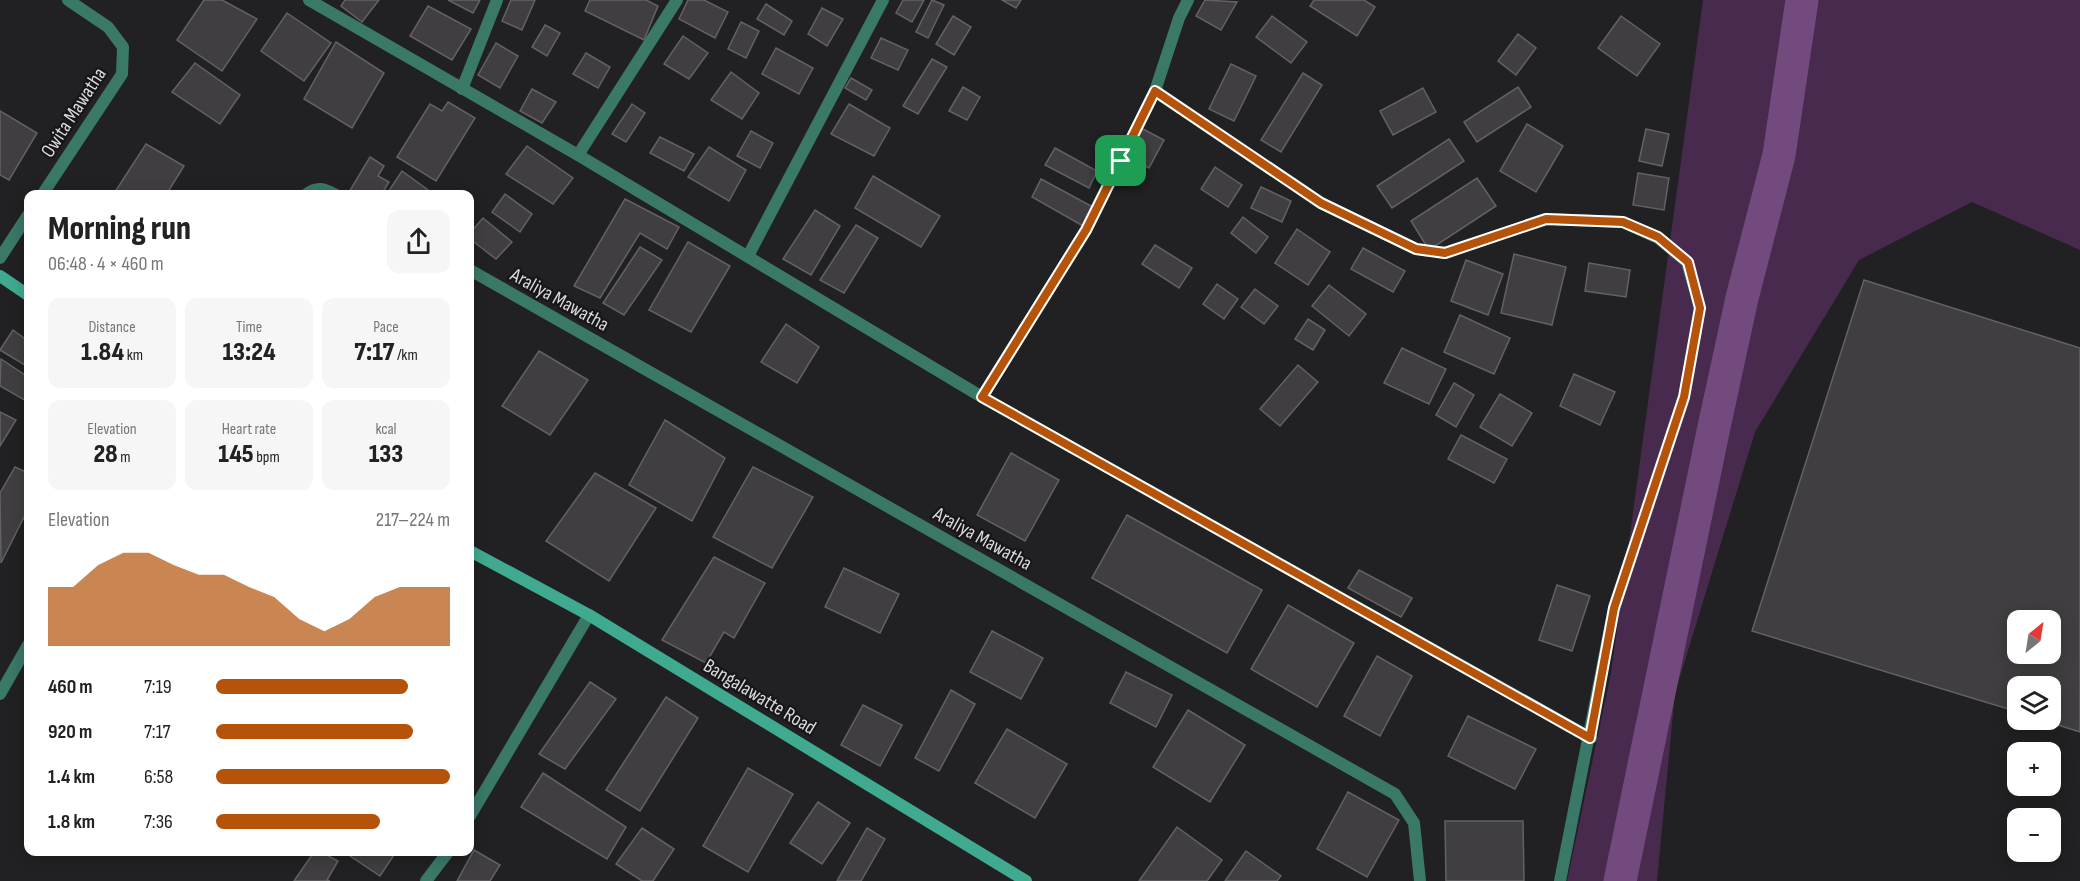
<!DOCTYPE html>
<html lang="en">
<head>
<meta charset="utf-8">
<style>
	:root { --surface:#fff; --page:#f6f6f6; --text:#222; --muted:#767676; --accent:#b45309 }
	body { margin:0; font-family:"Sofia Sans Condensed",sans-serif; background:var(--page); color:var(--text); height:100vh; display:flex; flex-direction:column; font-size:22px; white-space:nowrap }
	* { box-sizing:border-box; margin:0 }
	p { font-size:20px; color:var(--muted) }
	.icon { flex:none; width:33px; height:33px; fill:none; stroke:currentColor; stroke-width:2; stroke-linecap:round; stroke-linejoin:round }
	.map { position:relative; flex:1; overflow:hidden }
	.side { position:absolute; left:24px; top:190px; width:450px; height:666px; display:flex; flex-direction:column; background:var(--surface); border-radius:12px; box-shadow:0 3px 15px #0003 }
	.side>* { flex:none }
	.needle { width:39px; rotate:30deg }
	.tools { position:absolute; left:2007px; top:610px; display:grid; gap:12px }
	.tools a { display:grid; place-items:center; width:54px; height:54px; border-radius:12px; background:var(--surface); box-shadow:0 3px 15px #0003; font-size:30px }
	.pin { position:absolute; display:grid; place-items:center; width:51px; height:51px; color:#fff; margin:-26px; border-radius:12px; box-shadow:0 3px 9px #0006 }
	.round { display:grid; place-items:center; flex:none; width:63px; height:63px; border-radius:12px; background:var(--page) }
	.head { display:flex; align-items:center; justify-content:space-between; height:102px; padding:0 24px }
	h1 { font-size:33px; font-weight:800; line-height:45px }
	.metrics { display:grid; grid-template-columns:repeat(3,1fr); gap:9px; height:102px; padding:6px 24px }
	.metrics div { display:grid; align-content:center; border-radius:12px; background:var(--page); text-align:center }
	.metrics b { font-size:26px; font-weight:800 }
	.metrics small { font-size:16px; font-weight:400 }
	.metrics p { font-size:16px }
	.chart { height:168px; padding:12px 24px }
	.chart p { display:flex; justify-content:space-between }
	.chart svg { width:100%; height:108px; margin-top:6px; fill:var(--accent); opacity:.7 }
	ul { padding:0 24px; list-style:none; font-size:20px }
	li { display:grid; grid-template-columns:96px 72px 1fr; align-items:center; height:45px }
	li i { height:15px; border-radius:8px; background:var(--accent) }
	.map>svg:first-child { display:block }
</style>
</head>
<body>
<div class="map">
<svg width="2080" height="881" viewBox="0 0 2080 881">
	<rect width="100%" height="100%" fill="#212022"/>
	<!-- green -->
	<polygon fill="#472a4e" points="1703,0 2080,0 2080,250 1972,202 1859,260 1755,432 1675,693 1657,881 1567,881 1611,673"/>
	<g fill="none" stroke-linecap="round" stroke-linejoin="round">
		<!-- canal -->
		<polyline stroke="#734a7e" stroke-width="33" points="1620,881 1714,427 1742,298 1779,155 1802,0"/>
	</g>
	<!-- building -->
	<g fill="#403e41" stroke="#636163" stroke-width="1.5" fill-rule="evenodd">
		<polygon points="204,0 222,0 257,19 222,71 177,40"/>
		<polygon points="345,0 379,0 362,22 341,6"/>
		<polygon points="448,0 480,0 473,13"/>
		<polygon points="511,0 535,0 522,30 502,21"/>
		<polygon points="590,0 646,0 658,6 644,40 585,11"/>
		<polygon points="688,0 704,0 728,12 715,38 679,19"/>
		<polygon points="903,0 924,0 912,22 896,13"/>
		<polygon points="932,0 944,5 928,38 916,32"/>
		<polygon points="1002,0 1021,0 1016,8"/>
		<polygon points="1205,0 1237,2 1221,30 1196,16"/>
		<polygon points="1314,0 1364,0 1375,7 1357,36 1310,6"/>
		<polygon points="766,4 792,21 784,35 757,19"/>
		<polygon points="428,6 471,29 452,60 410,36"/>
		<polygon points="822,8 843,19 827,46 808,34"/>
		<polygon points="287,13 331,43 304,81 261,51"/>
		<polygon points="953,16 971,27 954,55 936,44"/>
		<polygon points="1272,16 1307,42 1291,63 1256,37"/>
		<polygon points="1621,16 1660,44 1637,76 1598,48"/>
		<polygon points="741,22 759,31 746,58 728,49"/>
		<polygon points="545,25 560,33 547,56 532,47"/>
		<polygon points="1518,34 1536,48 1516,75 1498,61"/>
		<polygon points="683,36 708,53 689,79 664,64"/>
		<polygon points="881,38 908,50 898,70 871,58"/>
		<polygon points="336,42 384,73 352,128 304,99"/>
		<polygon points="496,43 518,56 500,88 478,75"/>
		<polygon points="776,48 813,68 799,94 762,74"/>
		<polygon points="586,53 610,67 598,88 573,74"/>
		<polygon points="932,59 947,67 918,114 903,106"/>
		<polygon points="195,63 240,95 220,124 172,92"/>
		<polygon points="1231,64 1256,76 1234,121 1209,109"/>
		<polygon points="731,72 759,93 742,119 711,100"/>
		<polygon points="1303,73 1322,85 1281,152 1261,140"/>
		<polygon points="851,78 872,90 866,100 845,88"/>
		<polygon points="963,87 980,97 967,120 949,111"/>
		<polygon points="1518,87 1531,107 1477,142 1464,122"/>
		<polygon points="1423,88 1436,112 1393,135 1380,111"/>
		<polygon points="532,89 556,102 542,123 520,111"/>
		<polygon points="448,102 475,118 436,181 397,157 430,104 442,111"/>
		<polygon points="632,104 645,113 626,142 612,134"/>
		<polygon points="849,104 890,128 874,156 831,134"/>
		<polygon points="0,111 37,133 9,180 0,175"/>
		<polygon points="1527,124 1563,146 1536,192 1500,171"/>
		<polygon points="1143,129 1164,140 1149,168 1128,157"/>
		<polygon points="1646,129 1669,134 1662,166 1639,161"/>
		<polygon points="751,131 773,143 760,168 737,156"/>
		<polygon points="660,137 694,154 684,171 650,153"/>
		<polygon points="1449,139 1464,161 1392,208 1377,186"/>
		<polygon points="146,144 184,166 166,195 113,195"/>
		<polygon points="527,146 573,178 553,204 506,174"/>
		<polygon points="709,147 746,170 729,201 688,177"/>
		<polygon points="1055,148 1097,171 1089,188 1045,165"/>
		<polygon points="370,157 384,166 378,176 389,182 381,195 353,195 349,192"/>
		<polygon points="1215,167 1242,185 1228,207 1201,189"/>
		<polygon points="402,171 435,195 386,195"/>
		<polygon points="1638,173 1669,178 1664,210 1633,205"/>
		<polygon points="873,176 940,216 921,247 855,208"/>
		<polygon points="1477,178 1496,206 1429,250 1411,221"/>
		<polygon points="1041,179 1093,207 1083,226 1032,197"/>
		<polygon points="1261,187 1291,201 1282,222 1251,208"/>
		<polygon points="505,194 532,214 520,232 492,212"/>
		<polygon points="625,199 679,227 667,249 640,233 600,298 574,286"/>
		<polygon points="815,210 840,226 811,275 783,259"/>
		<polygon points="1243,217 1268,237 1256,253 1231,233"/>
		<polygon points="483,218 512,242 496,259 470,239 470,233"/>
		<polygon points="856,225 878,238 844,293 820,280"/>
		<polygon points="1297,229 1330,252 1308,285 1275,263"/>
		<polygon points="688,242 730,266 691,332 649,310"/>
		<polygon points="1155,245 1192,268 1179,288 1142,264"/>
		<polygon points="640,247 662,260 624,315 603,303"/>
		<polygon points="1363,248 1405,271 1393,292 1351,269"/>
		<polygon points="1514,254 1566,267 1552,325 1501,313"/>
		<polygon points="1466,260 1503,274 1488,315 1451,301"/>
		<polygon points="1589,263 1630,270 1626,297 1585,291"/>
		<path d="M1864 280 2080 348V732L2042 720H2050V687H2018V712L1752 631ZM2018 621H2050V654H2018Z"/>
		<polygon points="1217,284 1238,299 1224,319 1203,304"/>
		<polygon points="1329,285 1366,314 1349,336 1312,306"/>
		<polygon points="1255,289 1278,306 1264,324 1241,307"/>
		<polygon points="1460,315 1510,338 1494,374 1444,352"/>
		<polygon points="1308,319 1325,330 1313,350 1295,339"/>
		<polygon points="786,324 819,347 797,383 761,362"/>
		<polygon points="13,330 28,341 28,367 0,350"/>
		<polygon points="1402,348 1446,369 1429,404 1384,383"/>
		<polygon points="539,351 588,380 550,435 502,406"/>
		<polygon points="1,359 28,377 28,402 0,386"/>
		<polygon points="1298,365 1318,382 1280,426 1260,409"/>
		<polygon points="1574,374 1615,392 1600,425 1560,406"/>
		<polygon points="1454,383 1474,395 1456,427 1436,415"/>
		<polygon points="1500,394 1532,413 1512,446 1480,427"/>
		<polygon points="0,412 16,420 0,446"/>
		<polygon points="665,420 725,458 692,521 629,485"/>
		<polygon points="1461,435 1507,459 1494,483 1448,459"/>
		<polygon points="1011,453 1059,480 1025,541 977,515"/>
		<polygon points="15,467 28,473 28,509 1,563 0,493"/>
		<polygon points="753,467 813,497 772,568 713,537"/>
		<polygon points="595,473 656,508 609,581 546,541"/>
		<polygon points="1127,515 1262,590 1227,653 1092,578"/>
		<polygon points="714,557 765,583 734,638 724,632 706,663 662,640"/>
		<polygon points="844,568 899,594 880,633 825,607"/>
		<polygon points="1359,570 1412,598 1401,617 1348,588"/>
		<polygon points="1557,585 1590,596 1572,651 1539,640"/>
		<polygon points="1288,605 1354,643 1317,707 1251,669"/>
		<polygon points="992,631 1043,658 1021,699 970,672"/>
		<polygon points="1377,656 1412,676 1380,736 1344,716"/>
		<polygon points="1126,672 1172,695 1156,727 1110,703"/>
		<polygon points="590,682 616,699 565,769 539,754"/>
		<polygon points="951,690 975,704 939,771 915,758"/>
		<polygon points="666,697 698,718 640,811 606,790"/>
		<polygon points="863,705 902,725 880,766 841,745"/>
		<polygon points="1188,710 1245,745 1210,802 1153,767"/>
		<polygon points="1468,716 1536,749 1515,789 1448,756"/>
		<polygon points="1007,729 1067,764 1035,818 975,783"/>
		<polygon points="748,768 793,794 748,872 703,846"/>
		<polygon points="543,773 626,827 607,859 521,807"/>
		<polygon points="1348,792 1399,820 1367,877 1317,849"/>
		<polygon points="818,802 850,823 822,864 790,843"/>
		<polygon points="1445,821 1523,821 1524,881 1446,881"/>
		<polygon points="1177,827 1222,860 1207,881 1139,881"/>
		<polygon points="642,828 674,849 653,881 642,881 616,864"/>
		<polygon points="867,828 885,839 861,881 837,881"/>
		<polygon points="474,850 500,865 490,881 457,881"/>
		<polygon points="1246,851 1281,876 1277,881 1225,881"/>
		<polygon points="314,852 321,852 338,861 327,880 330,881 294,881"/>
		<polygon points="344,852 396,852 380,876"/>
	</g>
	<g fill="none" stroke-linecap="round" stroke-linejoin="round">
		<!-- street -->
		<g stroke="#3a7867" stroke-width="12">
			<polyline points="309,0 578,155 982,397 1591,738"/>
			<polyline points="462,89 497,0"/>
			<polyline points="1155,91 1321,203 1416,249 1445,253 1546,219 1623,222 1658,238 1687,262 1700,308 1684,397 1614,608 1560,881"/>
			<polyline points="578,155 677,0"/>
			<polyline points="42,195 122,74 123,47 108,27 68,0"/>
			<path d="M305 195C317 186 324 188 336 195"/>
			<polyline points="748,256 883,0"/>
			<polyline points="0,258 28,215"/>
			<polyline points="470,270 1395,794 1414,823 1420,881"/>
			<polyline points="982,397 1086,230 1155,91 1179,18 1188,0"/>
			<polyline points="0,694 28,645"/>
			<polyline points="470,816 589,615"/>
			<polyline points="426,881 448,852"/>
		</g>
		<!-- secondary -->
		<g stroke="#3faa8f" stroke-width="12">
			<polyline points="0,276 28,295"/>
			<polyline points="470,551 589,615 1026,881"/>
		</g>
	</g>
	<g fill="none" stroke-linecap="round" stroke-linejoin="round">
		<defs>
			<polygon id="route" points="1155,91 1321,203 1416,249 1445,253 1546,219 1623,222 1658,237 1688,262 1700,308 1684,397 1614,608 1590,738 982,397 1086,230"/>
		</defs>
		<!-- route casing -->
		<use href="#route" stroke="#fff" stroke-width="12"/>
		<!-- route -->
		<use href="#route" stroke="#b45309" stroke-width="8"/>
	</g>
	<g text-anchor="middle" stroke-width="4.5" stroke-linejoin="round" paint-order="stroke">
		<!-- street labels -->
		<g font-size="20" fill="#dad9db" stroke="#181618">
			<text transform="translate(73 112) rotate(-57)" y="7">Owita Mawatha</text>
			<text transform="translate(560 299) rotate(29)" y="7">Araliya Mawatha</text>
			<text transform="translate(983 538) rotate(29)" y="7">Araliya Mawatha</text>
			<text transform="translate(760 696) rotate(31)" y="7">Bangalawatte Road</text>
		</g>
	</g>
</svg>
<div class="tools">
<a><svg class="needle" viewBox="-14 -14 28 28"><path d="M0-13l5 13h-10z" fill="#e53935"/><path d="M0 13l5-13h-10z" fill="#767676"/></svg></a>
<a><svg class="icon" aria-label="layers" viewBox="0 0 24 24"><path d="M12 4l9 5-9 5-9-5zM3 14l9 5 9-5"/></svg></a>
<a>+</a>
<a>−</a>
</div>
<div class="pin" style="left:1121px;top:161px;background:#1e9e55"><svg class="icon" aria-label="arrive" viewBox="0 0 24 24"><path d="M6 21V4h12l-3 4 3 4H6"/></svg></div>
<section class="side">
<div class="head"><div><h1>Morning run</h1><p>06:48 · 4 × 460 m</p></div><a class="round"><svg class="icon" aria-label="share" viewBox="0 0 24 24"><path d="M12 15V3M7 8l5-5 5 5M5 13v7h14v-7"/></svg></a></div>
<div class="metrics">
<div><p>Distance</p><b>1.84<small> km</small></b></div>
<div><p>Time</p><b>13:24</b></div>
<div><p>Pace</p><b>7:17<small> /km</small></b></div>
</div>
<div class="metrics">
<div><p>Elevation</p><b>28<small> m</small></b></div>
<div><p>Heart rate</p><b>145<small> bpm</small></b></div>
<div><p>kcal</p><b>133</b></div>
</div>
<div class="chart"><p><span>Elevation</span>217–224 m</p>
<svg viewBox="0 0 160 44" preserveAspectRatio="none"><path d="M0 44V20L10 20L20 11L30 6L40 6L50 11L60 15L70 15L80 20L90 24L100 33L110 38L120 33L130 24L140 20L150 20L160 20V44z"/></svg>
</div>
<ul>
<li><b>460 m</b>7:19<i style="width:82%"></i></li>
<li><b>920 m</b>7:17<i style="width:84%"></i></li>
<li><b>1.4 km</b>6:58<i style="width:100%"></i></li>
<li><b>1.8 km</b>7:36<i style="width:70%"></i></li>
</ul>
</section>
</div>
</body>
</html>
